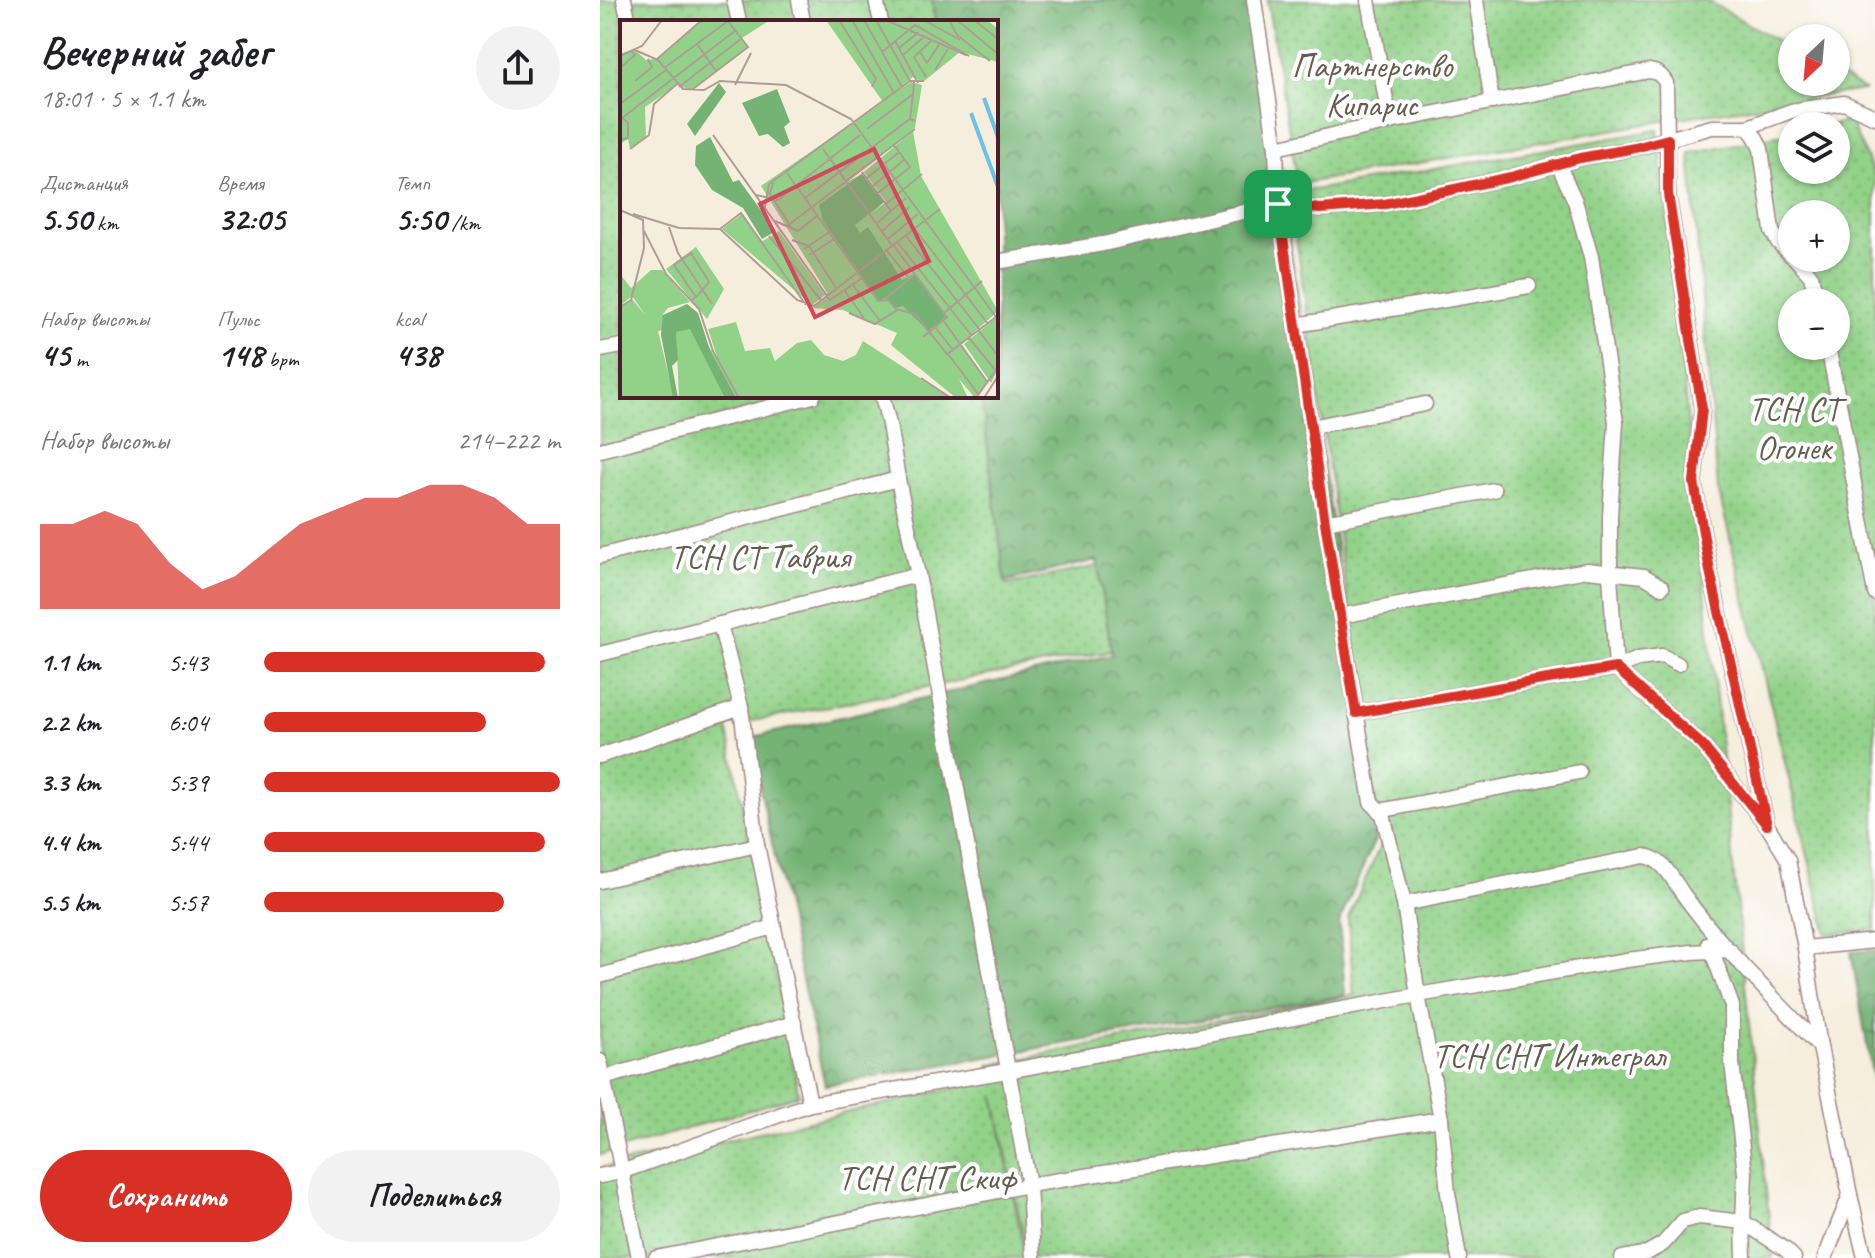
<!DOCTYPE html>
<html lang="ru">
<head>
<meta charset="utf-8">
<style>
	:root { --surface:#fff; --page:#f2f2f2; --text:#202124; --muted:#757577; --accent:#d93025 }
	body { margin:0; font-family:Caveat,sans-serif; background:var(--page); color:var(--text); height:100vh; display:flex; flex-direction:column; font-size:30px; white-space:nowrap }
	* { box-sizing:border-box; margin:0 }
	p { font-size:26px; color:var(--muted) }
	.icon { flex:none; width:44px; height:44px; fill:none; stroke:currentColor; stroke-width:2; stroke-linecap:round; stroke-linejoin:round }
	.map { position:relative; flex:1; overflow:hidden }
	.side { display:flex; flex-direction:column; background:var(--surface); width:600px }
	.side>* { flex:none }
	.needle { width:52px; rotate:206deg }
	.controls { position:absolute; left:1178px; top:24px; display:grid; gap:16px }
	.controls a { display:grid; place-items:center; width:72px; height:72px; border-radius:50%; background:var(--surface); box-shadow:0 2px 6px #0004; font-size:40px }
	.pin { position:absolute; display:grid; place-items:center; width:68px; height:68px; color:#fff; margin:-34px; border-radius:16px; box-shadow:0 4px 12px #0006 }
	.round { display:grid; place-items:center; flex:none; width:84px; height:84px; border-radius:42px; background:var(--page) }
	.headline { display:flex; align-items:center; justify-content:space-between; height:136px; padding:0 40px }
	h1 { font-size:44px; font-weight:700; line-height:60px }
	.stats { display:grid; grid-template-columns:repeat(3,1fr); gap:12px; height:136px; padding:8px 40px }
	.stats div { display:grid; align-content:center }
	.stats b { font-size:34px; font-weight:700 }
	.stats small { font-size:22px; font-weight:400 }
	.stats p { font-size:22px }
	.chart { height:224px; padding:16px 40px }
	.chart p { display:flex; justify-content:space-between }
	.chart svg { width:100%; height:144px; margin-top:8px; fill:var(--accent); opacity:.7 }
	.primary-button { display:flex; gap:16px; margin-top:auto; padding:16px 40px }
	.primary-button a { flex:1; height:92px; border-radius:48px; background:var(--accent); color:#fff; font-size:32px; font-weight:700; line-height:92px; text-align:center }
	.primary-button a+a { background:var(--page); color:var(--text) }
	ul { padding:0 40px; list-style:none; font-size:26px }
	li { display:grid; grid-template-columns:128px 96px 1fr; align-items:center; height:60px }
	li i { height:20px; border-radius:10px; background:var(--accent) }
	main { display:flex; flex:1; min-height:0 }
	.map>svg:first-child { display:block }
</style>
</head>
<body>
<main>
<section class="side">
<div class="headline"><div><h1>Вечерний забег</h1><p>18:01 · 5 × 1.1 km</p></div><a class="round"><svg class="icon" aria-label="share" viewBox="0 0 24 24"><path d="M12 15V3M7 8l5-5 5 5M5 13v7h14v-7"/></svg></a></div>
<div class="stats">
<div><p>Дистанция</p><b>5.50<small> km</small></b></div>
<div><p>Время</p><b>32:05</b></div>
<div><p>Темп</p><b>5:50<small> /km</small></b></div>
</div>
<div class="stats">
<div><p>Набор высоты</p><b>45<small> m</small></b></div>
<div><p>Пульс</p><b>148<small> bpm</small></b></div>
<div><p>kcal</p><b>438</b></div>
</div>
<div class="chart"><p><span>Набор высоты</span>214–222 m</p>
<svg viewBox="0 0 160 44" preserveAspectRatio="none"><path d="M0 44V18L10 18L20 14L30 18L40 30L50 38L60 34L70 26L80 18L90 14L100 10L110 10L120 6L130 6L140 10L150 18L160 18V44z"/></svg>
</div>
<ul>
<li><b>1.1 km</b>5:43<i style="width:95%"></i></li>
<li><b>2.2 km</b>6:04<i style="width:75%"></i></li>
<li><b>3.3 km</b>5:39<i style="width:100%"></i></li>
<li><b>4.4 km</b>5:44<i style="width:95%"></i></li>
<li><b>5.5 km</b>5:57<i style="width:81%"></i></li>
</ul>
<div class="primary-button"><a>Сохранить</a><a>Поделиться</a></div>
</section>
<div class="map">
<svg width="1275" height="1258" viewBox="0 0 1275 1258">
	<defs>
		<pattern id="grass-dots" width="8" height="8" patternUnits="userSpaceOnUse" patternTransform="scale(2)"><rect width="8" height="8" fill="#91d188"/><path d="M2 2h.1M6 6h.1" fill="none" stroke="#7fb376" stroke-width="1.8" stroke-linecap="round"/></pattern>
		<pattern id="forest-crowns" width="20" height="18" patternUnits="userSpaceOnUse" patternTransform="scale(2)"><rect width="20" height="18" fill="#74b374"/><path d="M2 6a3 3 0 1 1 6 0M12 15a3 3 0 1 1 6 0" fill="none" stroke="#61915f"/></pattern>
	</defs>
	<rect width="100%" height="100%" fill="#fff"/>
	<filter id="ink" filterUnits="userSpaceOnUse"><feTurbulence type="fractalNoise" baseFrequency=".0125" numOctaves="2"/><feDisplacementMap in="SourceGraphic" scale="16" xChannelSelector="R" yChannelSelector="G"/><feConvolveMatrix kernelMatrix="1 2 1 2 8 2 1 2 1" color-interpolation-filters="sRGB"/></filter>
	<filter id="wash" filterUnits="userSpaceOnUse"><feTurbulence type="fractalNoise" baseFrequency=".006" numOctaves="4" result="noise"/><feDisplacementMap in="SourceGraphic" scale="32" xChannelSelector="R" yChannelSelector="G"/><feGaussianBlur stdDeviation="1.8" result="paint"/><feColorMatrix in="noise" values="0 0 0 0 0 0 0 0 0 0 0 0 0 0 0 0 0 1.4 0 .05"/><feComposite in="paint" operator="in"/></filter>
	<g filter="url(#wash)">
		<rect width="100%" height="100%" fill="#f5eedd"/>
		<!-- grass -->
		<g fill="url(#grass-dots)" stroke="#6e785a" stroke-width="2" fill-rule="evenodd">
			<path d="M0 0H653L779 830 739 922 745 995 225 1085 512 655V651L127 726 199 1095 0 1155ZM22 22H396V396H22ZM497 560 498 566 406 585V581Z"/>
			<polygon points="667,0 1106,0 1192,49 1192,82 1236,82 1236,74 1264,90 1086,117 698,184"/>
			<path d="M1250 121 1275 177V930L1227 934 1118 489 1090 153 1192 133V170H1236V126H1226ZM1192 214H1236V258H1192ZM1192 302H1236V346H1192Z"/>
			<polygon points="1058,130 1173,1258 428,1258 394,1095 425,1258 0,1258 0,1168 391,1080 389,1065 754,995 748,918 782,842 690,194"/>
		</g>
		<!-- forest -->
		<g fill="url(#forest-crowns)" stroke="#5f6950" stroke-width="2">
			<polygon points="332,0 653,0 779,830 739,922 745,995 225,1085 149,738 512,655 497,560 405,581 381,396 396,396 396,22 335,22"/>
			<polygon points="1275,950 1275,1091 1251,952"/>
		</g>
	</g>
	<g filter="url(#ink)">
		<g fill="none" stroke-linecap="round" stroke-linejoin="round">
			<defs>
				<g id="minor">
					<polyline points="24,0 29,22"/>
					<polyline points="134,0 139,22"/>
					<polyline points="199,0 203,22"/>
					<polyline points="276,0 281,22"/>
					<polyline points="654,0 676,148 678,204 725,522 771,802 783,814 804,904 818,995 841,1119 848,1193 859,1258"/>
					<polyline points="768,0 790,122"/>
					<polyline points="876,0 892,102"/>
					<polyline points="1148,127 1156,138 1161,149 1172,231 1178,242 1192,256"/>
					<path d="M676 148 790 122 1049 71C1058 72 1062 76 1066 83L1068 194 1102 409 1094 482 1110 571 1167 825 1188 860 1205 948 1220 1047 1250 1195 1265 1258"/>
					<polyline points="958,164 975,201 991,257 1016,422 1010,516 1010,574 1016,668 1102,745 1165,823"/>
					<polyline points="1195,258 1211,276 1217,302"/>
					<polyline points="396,262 503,244 678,204 720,209 785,204 911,177 980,158 1035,148 1112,127 1148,127 1191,111 1244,103 1275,117"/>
					<polyline points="696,325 929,286"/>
					<polyline points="1228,346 1275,593"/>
					<polyline points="0,350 22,346"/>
					<polyline points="282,396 289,424 298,479 318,575 429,1185 433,1258"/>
					<polyline points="711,427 825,404"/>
					<polyline points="0,450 213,396"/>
					<polyline points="725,522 894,490"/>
					<polyline points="0,556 298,479"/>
					<polyline points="740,616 987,570 1044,576 1062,587"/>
					<polyline points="120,624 141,707 157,845 210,1104"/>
					<polyline points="0,654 318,575"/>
					<polyline points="756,713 936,681 1016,668 1038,659 1062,656 1078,664"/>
					<polyline points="0,756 141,707"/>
					<polyline points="779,811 979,772"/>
					<polyline points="0,881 157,845"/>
					<path d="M804 904 1044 856C1063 858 1073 880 1083 894 1122 949 1174 997 1220 1047"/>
					<polyline points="1109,943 1132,1006 1132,1063 1145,1173 1143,1222 1144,1258"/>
					<polyline points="1205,948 1275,941"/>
					<polyline points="0,976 174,927"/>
					<polyline points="0,1061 39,1258"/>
					<polyline points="0,1079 194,1023"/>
					<polyline points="0,1176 21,1172 210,1104 407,1071 818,995 1027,960 1092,952 1130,950"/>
					<polyline points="56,1258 429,1185 841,1119"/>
					<polyline points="1022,1258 1047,1253 1063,1244 1083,1221 1099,1217 1143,1222 1186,1250 1194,1258"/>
					<polyline points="1225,1258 1250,1195"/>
				</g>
			</defs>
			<!-- minor casing -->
			<use href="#minor" stroke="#a08684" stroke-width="17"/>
			<!-- minor -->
			<use href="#minor" stroke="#fff" stroke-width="14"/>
		</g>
	</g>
	<g fill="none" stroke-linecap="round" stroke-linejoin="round" filter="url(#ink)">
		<defs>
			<polygon id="route" points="1068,139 1068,194 1102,409 1094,482 1110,571 1167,825 1102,745 1016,668 936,681 756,713 725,522 678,204 720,209 785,204 911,177 980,158 1035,148"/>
		</defs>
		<!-- route casing -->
		<use href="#route" stroke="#fff" stroke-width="16"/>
		<!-- route -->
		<use href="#route" stroke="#d93025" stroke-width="10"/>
	</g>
	<g text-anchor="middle" stroke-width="8" stroke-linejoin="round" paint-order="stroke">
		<!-- park labels -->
		<g font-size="34" fill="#635d4c" stroke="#fff">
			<text x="772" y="77">Партнерство<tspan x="772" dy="39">Кипарис</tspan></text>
			<text x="1194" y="420">ТСН СТ<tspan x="1194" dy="39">Огонек</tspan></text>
			<text x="160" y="568">ТСН СТ Таврия</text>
			<text x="949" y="1067">ТСН СНТ Интеграл</text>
			<text x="327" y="1189">ТСН СНТ Скиф</text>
		</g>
	</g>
	<!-- overview -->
	<g transform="translate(20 20)">
		<rect width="378" height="378" fill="#f5eedd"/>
		<path d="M81 0H150L122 18 128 27 71 70 57 65 25 87 26 118 10 129 8 119 0 124V34L14 29 26 40 37 39ZM206 0H367L378 9V42L340 32 303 62 293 57 265 79 291 62 302 65 295 108 227 162 242 154 264 182 253 192 266 182 244 152 293 111 301 156 378 291 341 324 368 362 355 378 339 359 348 378H336L271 325 277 313 223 290 192 288 209 276 141 166 263 82ZM122 194 141 222 159 211 205 275 192 285 102 209ZM76 227 104 269 87 299 46 249ZM31 250H42L70 282 48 288 43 294 49 309 38 311 54 378H0V288L12 279 26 296 12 276 0 286V254L11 268ZM378 296V349L371 363 344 324ZM116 302 125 331 150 328 155 341 177 323 191 320 204 335 223 341 236 335 243 321 331 378H59L56 311 75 304 99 343 88 309Z" fill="#91d188"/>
		<path d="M99 63 106 72 75 116 67 104ZM157 69 170 102 164 107 170 123 163 127 148 114 139 116 122 83ZM90 117 113 162 119 160 156 211 142 219 123 188 92 170 75 145 76 126ZM242 154 264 182 235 205 240 213 248 207 282 260 294 254 326 297 308 311 283 286 275 288 265 278 259 281 203 201 199 185ZM67 284 78 293 90 330 116 378H105L70 309 56 312 58 340 52 346 58 378H53L41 315 43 295Z" fill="#74b374"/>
		<path fill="none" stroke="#6bc1e8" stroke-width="4" d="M364 78 378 117M351 93 378 167"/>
		<path fill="none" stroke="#b19b96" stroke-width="2" d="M219 0 256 59 252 67M232 0 274 73M244 0 282 67M256 0 290 61M266 0 346 35M304 0 340 20M329 0 337 15 370 41M337 0 378 34M354 0 378 19M275 21 298 63M77 24 96 51M279 28 299 12M15 30 38 40 63 69 84 70 100 61 166 65 231 99 376 297M262 32 295 5 349 36M300 32 307 43 319 25M283 35 305 16M0 36 22 26 42 0M37 39 82 0M0 48 15 35 12 32M44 48 108 1M315 50 328 29M306 57 294 37 311 21M15 61 32 47 28 39M115 65 131 33M59 67 122 18M73 69 128 27 107 0M0 84 46 50M0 96 8 103V118L0 120M2 98 116 10M290 99 293 74M247 109 293 74 294 62M93 115 210 280 242 258M10 129 29 115 34 84 57 64M203 129 273 227M242 152 271 191M167 153 258 281 268 280 277 290 255 304 229 293M247 158 279 132M153 163 150 174 171 207M253 166 285 139M258 173 290 147 274 125M136 175 158 180 240 115M185 178 290 99 295 101M266 184 302 154M145 187 149 164 290 61H304M0 190 23 200 24 228 11 280 0 287M13 194 59 208 100 209 121 193 186 285M155 201 178 211 198 195M256 204 286 178M167 206 295 109M49 207 58 233 92 284M100 209 177 280 194 286 320 189M295 209 368 304M24 211 46 254 79 289 93 331 119 378M262 211 290 187M149 216 201 280M286 216 360 310M268 219 298 194M172 220 189 226 216 268M278 223 352 316M274 226 327 297 303 317M184 229 211 211M267 231 289 258M189 235 216 218M233 265 260 301M225 271 244 298M266 278 295 254M71 281 79 274 89 262 71 233 54 245 76 277M276 289 295 294 327 334 376 297M324 293 362 261M323 300 368 363M315 307 333 330M359 311 378 336M349 318 376 351M328 334 359 375M301 358 331 378M356 378 378 347M364 378 378 356"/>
		<path fill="#d1495b" fill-opacity="0.15" stroke="#d1495b" stroke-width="4" d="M254 129 309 241 195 297 140 184Z"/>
		<rect width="378" height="378" fill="none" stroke="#4a1f2b" stroke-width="4"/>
	</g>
</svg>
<div class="controls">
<a><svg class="needle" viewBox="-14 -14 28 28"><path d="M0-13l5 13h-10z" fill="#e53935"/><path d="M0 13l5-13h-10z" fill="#757577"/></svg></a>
<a><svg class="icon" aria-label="layers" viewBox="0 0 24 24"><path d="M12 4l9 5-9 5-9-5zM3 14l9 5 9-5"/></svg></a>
<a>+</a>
<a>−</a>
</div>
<div class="pin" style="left:678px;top:204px;background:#1e9e55"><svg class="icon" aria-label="arrive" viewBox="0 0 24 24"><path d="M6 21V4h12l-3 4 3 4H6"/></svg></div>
</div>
</main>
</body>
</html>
